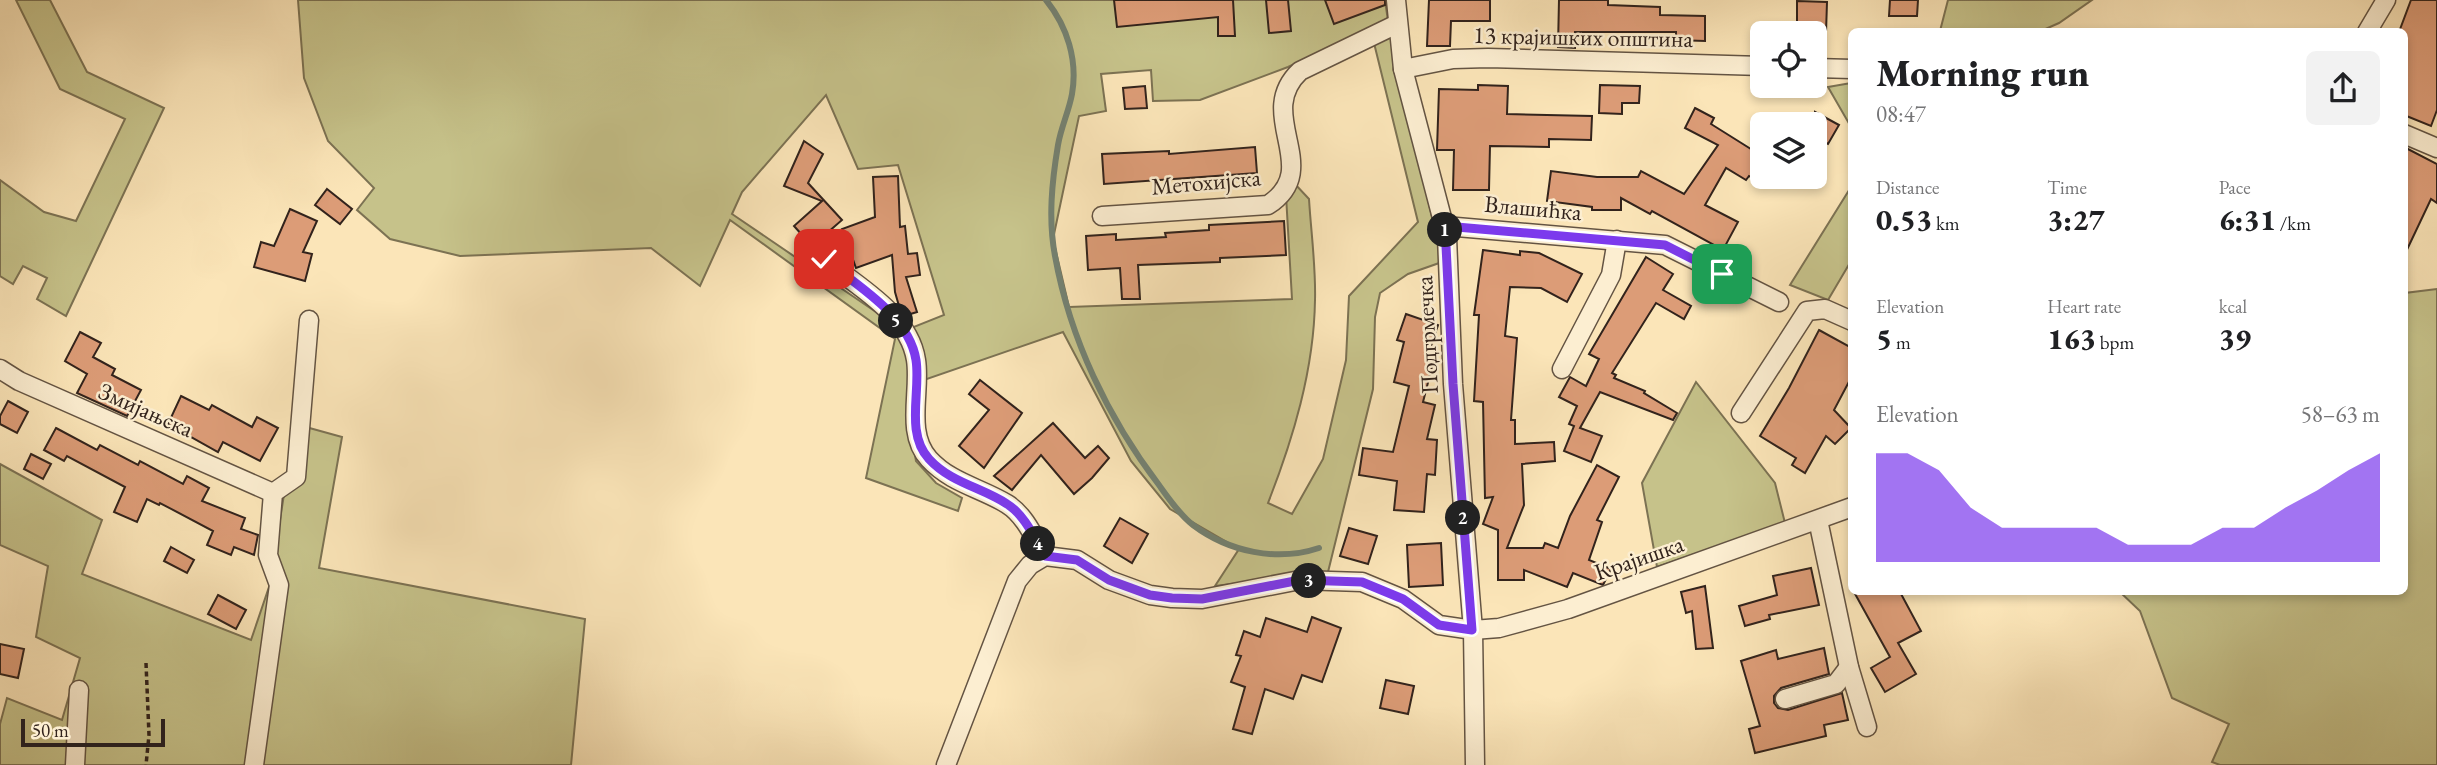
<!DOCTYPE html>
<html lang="en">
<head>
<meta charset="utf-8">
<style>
	:root { --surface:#fff; --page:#f2f2f2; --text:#202124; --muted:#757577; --accent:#7c3aed }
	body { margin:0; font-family:"EB Garamond",serif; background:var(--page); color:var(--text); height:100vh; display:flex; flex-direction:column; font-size:26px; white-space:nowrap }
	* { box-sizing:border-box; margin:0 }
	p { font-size:23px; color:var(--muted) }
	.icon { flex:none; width:38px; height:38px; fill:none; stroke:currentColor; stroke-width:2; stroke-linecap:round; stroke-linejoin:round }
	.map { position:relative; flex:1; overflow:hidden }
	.sheet { position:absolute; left:1848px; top:28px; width:560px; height:567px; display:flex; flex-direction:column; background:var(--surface); border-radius:10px; box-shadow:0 4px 10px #0003 }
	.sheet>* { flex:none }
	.tools { position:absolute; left:1750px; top:21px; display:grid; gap:14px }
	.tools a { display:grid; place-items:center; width:77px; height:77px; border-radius:10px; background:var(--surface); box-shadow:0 4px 10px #0003; font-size:35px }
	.scale { position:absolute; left:21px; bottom:18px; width:144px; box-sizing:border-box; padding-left:7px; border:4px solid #32231c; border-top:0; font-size:19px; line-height:24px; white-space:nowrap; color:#32231c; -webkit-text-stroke:5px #fceed1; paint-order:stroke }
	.pin { position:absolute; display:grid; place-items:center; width:60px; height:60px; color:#fff; margin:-30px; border-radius:14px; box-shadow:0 4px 10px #0006 }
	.km { position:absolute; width:35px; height:35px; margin:-18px; border-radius:50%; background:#222; color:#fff; font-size:19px; line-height:35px; text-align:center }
	.round { display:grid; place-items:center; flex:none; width:74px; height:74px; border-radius:10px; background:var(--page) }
	.headline { display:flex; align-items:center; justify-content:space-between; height:119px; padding:0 28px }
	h1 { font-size:38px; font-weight:800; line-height:52px }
	.metrics { display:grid; grid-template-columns:repeat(3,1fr); gap:10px; height:119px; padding:7px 28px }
	.metrics div { display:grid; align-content:center }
	.metrics b { font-size:30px; font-weight:800 }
	.metrics small { font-size:19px; font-weight:400 }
	.metrics p { font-size:19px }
	.chart { height:196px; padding:14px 28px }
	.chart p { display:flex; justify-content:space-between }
	.chart svg { width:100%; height:126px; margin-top:7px; fill:var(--accent); opacity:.7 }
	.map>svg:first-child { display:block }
</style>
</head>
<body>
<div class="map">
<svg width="2437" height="765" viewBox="0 0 2437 765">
	<rect width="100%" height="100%" fill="#fbe5b8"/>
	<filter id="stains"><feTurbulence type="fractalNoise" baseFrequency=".00286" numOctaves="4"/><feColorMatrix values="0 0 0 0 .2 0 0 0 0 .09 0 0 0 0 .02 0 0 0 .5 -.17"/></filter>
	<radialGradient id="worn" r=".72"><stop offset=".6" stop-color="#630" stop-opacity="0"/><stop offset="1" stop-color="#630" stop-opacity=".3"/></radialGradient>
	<!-- green -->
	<g fill="#c6c28a" stroke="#7c7253" stroke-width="2">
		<polygon points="16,0 50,0 87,72 164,108 66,316 37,299 47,278 23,266 13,284 0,276 0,180 44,212 76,221 125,119 60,89"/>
		<path d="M298 0H1385L1388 21 1288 67 1200 100 1153 101 1151 70 1101 74 1106 111 1079 116 1053 239 1069 307 1292 299 1286 195 1295 184 1309 199C1311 232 1316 267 1315 300 1314 370 1293 439 1268 503L1292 514 1323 459 1346 360 1349 296 1418 222 1374 43 1390 34C1405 111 1426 185 1442 262L1408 274 1380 293 1375 317 1373 389 1328 572 1215 586 1239 549 1170 509 1131 461 1063 332 924 380 911 328 944 315 898 165 858 169 826 95 742 192 732 214 901 329 910 373 907 410 916 461 936 483 962 498 958 511 866 478 895 339 730 220 700 286 651 248 460 256 390 239 357 210 374 188 328 141 304 78Z"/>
		<polygon points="1948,0 2092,0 2059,23 2041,31 1940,31"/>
		<polygon points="1851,83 1852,83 1851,127 1828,87"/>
		<polygon points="1851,187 1851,261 1828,300 1790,285"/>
		<polygon points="2437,289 2437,765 2220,765 2212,762 2229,724 2172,698 2140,611 2120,592 2404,592 2405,293"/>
		<polygon points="1696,382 1775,483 1785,523 1657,567 1642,483"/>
		<polygon points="295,424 342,437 319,568 585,619 571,765 0,765 0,724 7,698 62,720 80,658 36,637 48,566 0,545 0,464 102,520 82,574 251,640 270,584"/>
	</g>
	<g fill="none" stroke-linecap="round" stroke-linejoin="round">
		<!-- stream -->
		<path stroke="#748171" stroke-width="6" d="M1046 0C1067 26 1078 60 1072 94 1069 111 1061 127 1058 145 1052 181 1048 219 1055 256 1070 339 1108 418 1159 485 1169 499 1180 515 1193 525 1229 552 1277 562 1319 548"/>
	</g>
	<!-- building -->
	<g fill="#dc9c77" stroke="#32231c" stroke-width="2">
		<polygon points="1114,0 1233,0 1235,36 1218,36 1218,17 1117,27"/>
		<polygon points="1266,0 1288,0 1291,31 1269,33"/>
		<polygon points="1325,0 1385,0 1385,5 1334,24"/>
		<polygon points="1429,0 1490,0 1490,21 1451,21 1450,46 1427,46"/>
		<polygon points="1559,0 1608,0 1608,5 1660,7 1660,15 1705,16 1705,41 1676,40 1676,32 1575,32 1575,48 1558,47"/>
		<polygon points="1890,0 1918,0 1917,16 1889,16"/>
		<polygon points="2411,0 2437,0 2437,110 2431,126 2404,115 2404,32 2399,32"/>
		<polygon points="1797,1 1827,2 1826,33 1797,32"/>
		<polygon points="1478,85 1508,86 1507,114 1592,116 1591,140 1549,139 1549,147 1490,146 1489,190 1453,190 1454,150 1437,150 1439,89 1478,90"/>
		<polygon points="1600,85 1640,86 1639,103 1622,103 1622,114 1599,113"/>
		<polygon points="1145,86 1147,108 1125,109 1123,88"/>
		<polygon points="1695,108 1714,118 1711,124 1762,156 1762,184 1749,176 1746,180 1726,168 1705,205 1738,222 1723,250 1652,211 1650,214 1621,198 1621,210 1592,210 1592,207 1547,201 1551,171 1597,177 1638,177 1641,171 1684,194 1718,145 1685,128"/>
		<polygon points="1815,112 1839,125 1828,144 1815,137"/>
		<polygon points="804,141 823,154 808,183 842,220 812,246 794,226 822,201 784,186"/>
		<polygon points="1255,147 1257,173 1104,184 1102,154 1169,151 1169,154"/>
		<polygon points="2404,147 2437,164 2437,203 2431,199 2404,256"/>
		<polygon points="898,176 900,227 905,226 908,254 917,253 920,275 906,277 917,312 907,315 899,306 895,292 892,255 856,268 842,229 875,217 873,177"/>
		<polygon points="327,189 352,209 340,224 315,205"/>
		<polygon points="290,209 317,221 303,252 312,254 305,281 254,267 261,242 274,246"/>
		<polygon points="1284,221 1286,255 1220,258 1220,262 1138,265 1140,299 1122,299 1120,268 1088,270 1086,236 1116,234 1116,240 1166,237 1165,233 1209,230 1209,225"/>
		<polygon points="1483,250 1520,255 1520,251 1539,253 1582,274 1567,302 1541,288 1510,287 1505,336 1517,338 1511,420 1515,420 1515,444 1554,442 1555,461 1522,464 1524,505 1507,548 1543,548 1545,543 1558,548 1570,516 1597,465 1619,477 1597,520 1602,522 1589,560 1611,569 1603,585 1573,573 1567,587 1524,570 1524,580 1498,580 1498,530 1483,524 1493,497 1485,498 1483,402 1474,401 1479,315 1474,315"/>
		<polygon points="1646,257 1673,274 1663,290 1691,306 1684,319 1656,303 1612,373 1616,375 1614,378 1645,391 1644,393 1677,413 1673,420 1600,392 1580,428 1602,436 1591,462 1564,451 1574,426 1569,424 1577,406 1559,397 1570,377 1586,386 1599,359 1589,354"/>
		<polygon points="1406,314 1438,325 1426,361 1433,363 1423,402 1435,405 1427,439 1437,440 1435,475 1427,474 1424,512 1394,510 1397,481 1359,475 1363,448 1393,452 1409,386 1394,382 1404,342 1397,340"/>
		<polygon points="1819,330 1852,348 1852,376 1834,410 1851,428 1835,444 1826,436 1805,473 1792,465 1796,458 1760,436 1789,388"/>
		<polygon points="80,332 101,343 93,357 115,369 112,375 141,390 127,416 77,393 87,374 65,361"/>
		<polygon points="980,380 1022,413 984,468 959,446 989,410 969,394"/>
		<polygon points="181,396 209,410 212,405 252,427 257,417 278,428 260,461 223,442 218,452 168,424"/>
		<polygon points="8,401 28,412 17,433 0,424 0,416"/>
		<polygon points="1053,423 1085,458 1098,446 1109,458 1092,478 1074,494 1041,455 1012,490 994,476"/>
		<polygon points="56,428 97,450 100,445 138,465 140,461 183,484 187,476 209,488 202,501 245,518 241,529 258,535 254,555 234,547 231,555 207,545 213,531 160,503 159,505 147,499 137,522 114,512 125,487 67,456 64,461 44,450"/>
		<polygon points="31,454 51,464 43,479 24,469"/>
		<polygon points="1120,518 1148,534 1132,563 1104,546"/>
		<polygon points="1349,528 1377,536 1368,564 1340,556"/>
		<polygon points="1441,543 1443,585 1409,587 1407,545"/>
		<polygon points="171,547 194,560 187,573 164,561"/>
		<polygon points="1811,568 1819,605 1769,615 1770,619 1745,626 1739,606 1777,595 1773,576"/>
		<polygon points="1705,586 1713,648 1696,649 1692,611 1686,613 1681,592"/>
		<polygon points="1854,592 1900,592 1921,631 1898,643 1916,674 1885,692 1871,668 1890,657"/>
		<polygon points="218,595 246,610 236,629 208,614"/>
		<polygon points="1312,617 1341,628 1322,682 1302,675 1293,699 1265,689 1252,734 1233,729 1245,687 1231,682 1241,656 1236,655 1244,631 1260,637 1266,618 1307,632"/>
		<polygon points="0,644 24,649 18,678 0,674"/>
		<polygon points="1824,648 1829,674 1781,688 1774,696 1774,703 1778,708 1788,710 1842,693 1848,720 1824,725 1826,736 1755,753 1749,729 1760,726 1741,661 1776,650 1778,659"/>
		<polygon points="1386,680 1414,686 1408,714 1380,708"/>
	</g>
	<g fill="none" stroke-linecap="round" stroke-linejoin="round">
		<defs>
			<g id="minor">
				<polyline points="1396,0 1403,69 1447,237 1453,384 1473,630 1499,628 1568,609 1852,507"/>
				<polyline points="2367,32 2386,0"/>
				<polyline points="1815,68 1852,69"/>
				<polyline points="1403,69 1453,59 1488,58 1762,66"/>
				<polyline points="2404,134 2437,148"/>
				<path d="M1102 216 1268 205C1325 168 1253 115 1300 71L1397 24"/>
				<polyline points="1445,226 1665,245 1779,302"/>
				<path d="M823 259C856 285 909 314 916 360 921 391 905 433 929 459 951 483 981 488 1007 504 1025 515 1035 539 1045 556"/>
				<polyline points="0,369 19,381 273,493"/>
				<polyline points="1562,369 1611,275 1617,240"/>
				<polyline points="1741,413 1807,311 1825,309 1852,321"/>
				<polyline points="1818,520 1849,667 1867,727"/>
				<polyline points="1785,699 1836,684 1849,667"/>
				<polyline points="75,765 79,690"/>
				<polyline points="254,765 279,585 268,555 273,493 296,477 309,320"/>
				<polyline points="946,765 1017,581 1030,565 1045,556 1077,560 1109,580 1150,595 1172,598 1202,599 1300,580 1362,582 1403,599 1439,625 1473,630 1475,765"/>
			</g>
		</defs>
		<!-- minor casing -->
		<use href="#minor" stroke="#645443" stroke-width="21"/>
		<!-- path -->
		<polyline stroke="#32231c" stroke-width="3.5" stroke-dasharray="5 3.5" stroke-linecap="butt" points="146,663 149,735 146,765"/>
		<!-- minor -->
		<use href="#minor" stroke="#fceed1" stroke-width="18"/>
	</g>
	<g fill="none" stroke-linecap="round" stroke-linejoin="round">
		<defs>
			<path id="route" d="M824 259C856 285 909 315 916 360 921 391 905 433 929 459 951 483 981 487 1007 504 1025 515 1035 539 1045 556L1077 560 1109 580 1150 595 1172 598 1202 599 1300 580 1362 582 1403 599 1439 625 1472 630 1453 384 1445 226 1665 245 1722 274"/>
		</defs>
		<!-- route casing -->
		<use href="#route" stroke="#fff" stroke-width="14"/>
		<!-- route -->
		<use href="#route" stroke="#7c3aed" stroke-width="9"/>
	</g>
	<g text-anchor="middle" stroke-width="5" stroke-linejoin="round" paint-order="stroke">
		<!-- street labels -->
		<g font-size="24" fill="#32231c" stroke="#fceed1">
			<text transform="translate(1583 37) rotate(1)" y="8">13 крајишких општина</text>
			<text transform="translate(1206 182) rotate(-5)" y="8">Метохијска</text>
			<text transform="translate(1533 208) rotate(5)" y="8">Влашићка</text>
			<text transform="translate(1427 335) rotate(-93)" y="8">Подгрмечка</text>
			<text transform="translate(146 410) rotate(24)" y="8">Змијањска</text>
			<text transform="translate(1639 558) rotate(-19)" y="8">Крајишка</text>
		</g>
	</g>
	<rect width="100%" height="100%" filter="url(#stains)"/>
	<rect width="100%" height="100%" fill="url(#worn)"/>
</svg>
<div class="tools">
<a><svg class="icon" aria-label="locate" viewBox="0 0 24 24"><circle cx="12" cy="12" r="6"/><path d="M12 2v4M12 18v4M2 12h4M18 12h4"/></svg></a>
<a><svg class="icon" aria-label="layers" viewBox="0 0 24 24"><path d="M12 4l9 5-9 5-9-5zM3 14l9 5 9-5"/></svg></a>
</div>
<div class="scale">50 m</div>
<div class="pin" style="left:1722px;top:274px;background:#1e9e55"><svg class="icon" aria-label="arrive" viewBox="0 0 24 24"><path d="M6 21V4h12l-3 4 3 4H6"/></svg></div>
<div class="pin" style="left:824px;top:259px;background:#d93025"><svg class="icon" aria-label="check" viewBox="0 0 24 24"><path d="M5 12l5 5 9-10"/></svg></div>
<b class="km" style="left:1445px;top:230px">1</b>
<b class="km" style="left:1463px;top:518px">2</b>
<b class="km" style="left:1309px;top:581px">3</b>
<b class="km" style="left:1038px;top:544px">4</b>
<b class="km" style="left:896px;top:321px">5</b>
<section class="sheet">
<div class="headline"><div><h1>Morning run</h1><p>08:47</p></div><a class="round"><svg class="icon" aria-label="share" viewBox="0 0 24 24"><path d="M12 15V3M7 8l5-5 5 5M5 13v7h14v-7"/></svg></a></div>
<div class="metrics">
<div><p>Distance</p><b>0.53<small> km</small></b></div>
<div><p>Time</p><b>3:27</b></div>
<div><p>Pace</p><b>6:31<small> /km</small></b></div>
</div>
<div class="metrics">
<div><p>Elevation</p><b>5<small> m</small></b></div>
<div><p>Heart rate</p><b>163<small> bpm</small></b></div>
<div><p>kcal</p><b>39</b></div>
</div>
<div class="chart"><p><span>Elevation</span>58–63 m</p>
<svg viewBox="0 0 160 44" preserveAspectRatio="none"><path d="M0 44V6L10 6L20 12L30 25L40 32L50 32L60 32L70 32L80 38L90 38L100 38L110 32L120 32L130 25L140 19L150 12L160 6V44z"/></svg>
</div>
</section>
</div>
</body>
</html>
